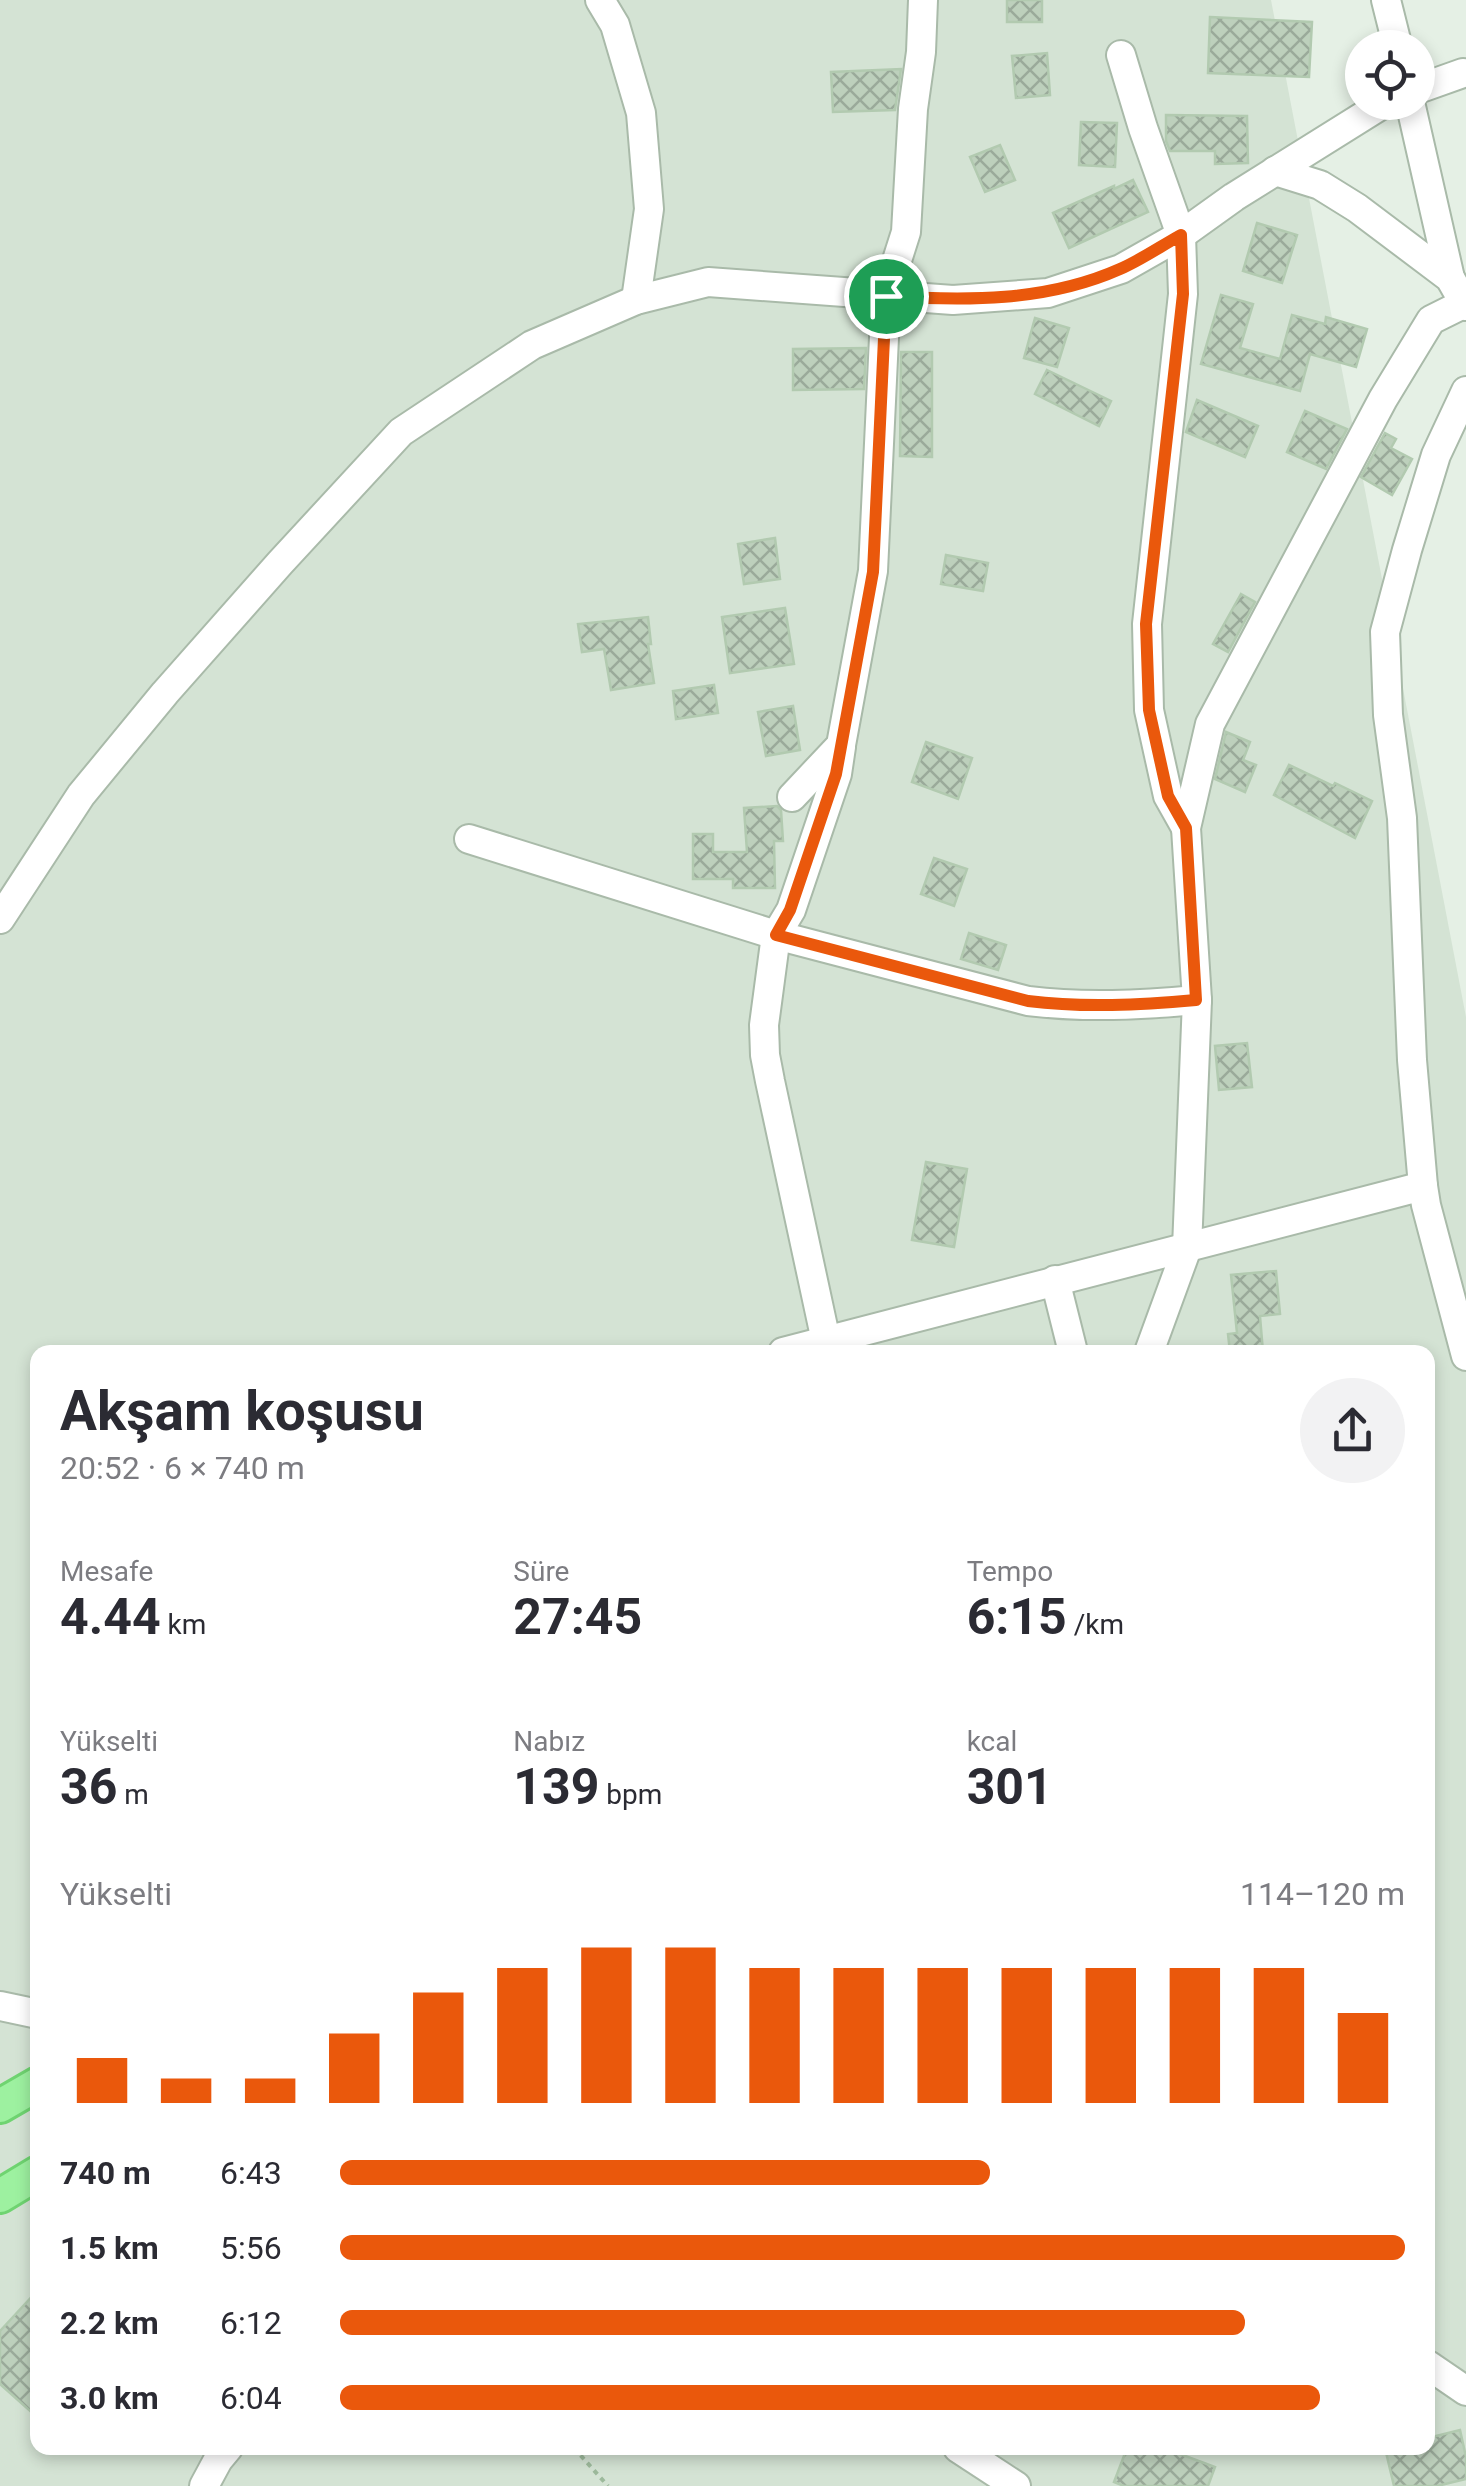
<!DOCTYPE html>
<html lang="tr">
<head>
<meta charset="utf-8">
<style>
	:root { --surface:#fff; --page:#f2f2f3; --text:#2b2b33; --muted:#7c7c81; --accent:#ea580c }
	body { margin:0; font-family:Roboto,sans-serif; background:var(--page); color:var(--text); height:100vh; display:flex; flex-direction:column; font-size:38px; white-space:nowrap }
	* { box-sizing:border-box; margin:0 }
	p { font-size:32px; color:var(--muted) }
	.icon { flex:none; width:55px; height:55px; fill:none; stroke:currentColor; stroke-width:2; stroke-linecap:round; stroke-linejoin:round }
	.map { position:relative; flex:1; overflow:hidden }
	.drawer { position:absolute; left:30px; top:1345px; width:1405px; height:1110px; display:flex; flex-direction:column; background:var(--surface); border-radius:20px; box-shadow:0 5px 15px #0003 }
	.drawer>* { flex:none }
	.buttons { position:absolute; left:1345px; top:30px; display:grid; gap:20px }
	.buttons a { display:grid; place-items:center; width:90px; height:90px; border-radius:50%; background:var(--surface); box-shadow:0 5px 15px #0003; font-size:50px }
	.pin { position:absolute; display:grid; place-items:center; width:85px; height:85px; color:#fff; margin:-42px; border:5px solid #fff; border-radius:50%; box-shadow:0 2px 10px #0007 }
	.round { display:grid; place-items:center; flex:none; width:105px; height:105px; border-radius:52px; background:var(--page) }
	.headline { display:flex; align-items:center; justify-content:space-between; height:170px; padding:0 30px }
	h1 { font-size:55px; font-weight:700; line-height:75px }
	.metrics { display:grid; grid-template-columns:repeat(3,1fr); gap:15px; height:170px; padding:10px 30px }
	.metrics div { display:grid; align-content:center }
	.metrics b { font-size:50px; font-weight:700 }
	.metrics small { font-size:28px; font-weight:400 }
	.metrics p { font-size:28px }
	.chart { height:280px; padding:20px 30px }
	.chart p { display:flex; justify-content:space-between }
	.chart svg { width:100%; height:180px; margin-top:10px; stroke:var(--accent); stroke-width:6 }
	ul { padding:0 30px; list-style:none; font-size:32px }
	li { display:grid; grid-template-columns:160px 120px 1fr; align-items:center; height:75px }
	li i { height:25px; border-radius:12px; background:var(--accent) }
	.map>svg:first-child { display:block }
</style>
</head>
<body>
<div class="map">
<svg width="1466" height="2486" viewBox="0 0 1466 2486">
	<defs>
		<pattern id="building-cross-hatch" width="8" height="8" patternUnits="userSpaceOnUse" patternTransform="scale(2.5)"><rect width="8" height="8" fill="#bdd0bc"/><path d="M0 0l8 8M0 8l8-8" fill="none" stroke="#9aaa9a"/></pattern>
	</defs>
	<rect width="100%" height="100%" fill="#e5f0e5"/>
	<!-- residential -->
	<path fill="#d4e3d4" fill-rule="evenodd" d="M0 0H1271L1466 1017V2486H0ZM38 1352H1428V2448H38Z"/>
	<!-- building -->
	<g fill="url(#building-cross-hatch)" stroke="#b2cab0" stroke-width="2.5">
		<rect x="1007" y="0" width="35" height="22"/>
		<polygon points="1210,17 1312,22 1309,77 1208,73"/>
		<polygon points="1047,53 1050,95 1016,98 1012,56"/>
		<polygon points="901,69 895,110 833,112 831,72"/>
		<polygon points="1166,115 1247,116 1248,163 1215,164 1215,151 1170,151 1166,141"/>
		<polygon points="1081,122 1117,123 1115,167 1079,165"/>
		<polygon points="1000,145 1015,180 985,192 970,157"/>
		<polygon points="1133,180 1148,212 1069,248 1053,213 1114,186 1114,189"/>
		<polygon points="1257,223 1297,235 1282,283 1243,271"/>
		<polygon points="1221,295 1253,304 1240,348 1280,359 1292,315 1325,324 1326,317 1367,329 1356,367 1310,354 1300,391 1201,364"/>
		<polygon points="1035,318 1069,328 1057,367 1024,358"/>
		<polygon points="866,348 864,389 793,390 793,349"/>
		<polygon points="901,352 932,352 932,457 900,456"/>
		<polygon points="1047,370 1111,401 1099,426 1035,394"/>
		<polygon points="1197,400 1258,426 1245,457 1186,432"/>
		<polygon points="1305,411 1347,429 1326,469 1287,452"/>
		<polygon points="1385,433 1396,439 1391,448 1412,459 1392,495 1361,477"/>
		<polygon points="775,538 780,579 744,584 738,544"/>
		<polygon points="946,555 988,563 983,591 941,584"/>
		<polygon points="1241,594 1255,602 1228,652 1213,644"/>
		<polygon points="785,608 794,664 730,673 722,617"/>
		<polygon points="648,617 651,644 648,644 654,683 611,690 604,649 582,652 578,624"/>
		<polygon points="714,685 718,713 676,719 673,691"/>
		<polygon points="793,706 800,750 766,756 758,712"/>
		<polygon points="1226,732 1250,742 1243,760 1256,765 1245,792 1215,779"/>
		<polygon points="926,742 972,758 958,799 912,782"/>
		<polygon points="1289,765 1333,786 1335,783 1372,801 1355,838 1274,795"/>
		<polygon points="777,806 781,810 783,841 774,841 775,888 733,888 733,879 693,879 693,834 713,834 713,852 747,852 744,808"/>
		<polygon points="934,858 967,869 954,906 921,894"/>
		<polygon points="969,933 1006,945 998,970 961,959"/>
		<polygon points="1247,1043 1252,1087 1219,1090 1215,1046"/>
		<polygon points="926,1162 967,1169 954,1247 912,1240"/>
		<polygon points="1276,1271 1280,1314 1260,1316 1263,1352 1230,1352 1228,1334 1237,1333 1231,1275"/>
		<polygon points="38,2290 38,2418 0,2384 0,2331"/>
		<polygon points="1460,2430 1466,2457 1466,2479 1437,2486 1394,2486 1385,2448 1428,2448 1428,2438"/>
		<polygon points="1127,2448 1164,2448 1215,2467 1208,2486 1124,2486 1114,2482"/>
	</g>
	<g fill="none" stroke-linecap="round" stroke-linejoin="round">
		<defs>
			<g id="minor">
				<polyline points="600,0 615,25 641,113 649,209 636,300"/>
				<polyline points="1386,0 1398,48"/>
				<polyline points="1121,55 1143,128 1181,235 1183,294 1147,624 1149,710 1168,796 1186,828"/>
				<polyline points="1418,89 1463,73"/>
				<polyline points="1410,102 1450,278"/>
				<polyline points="1275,171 1320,185 1357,208 1450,278 1466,306"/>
				<polyline points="792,797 841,745 873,571 886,295 906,232 913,109 921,52 923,0"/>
				<path d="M469 839 776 935 1028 1001C1085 1008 1140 1005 1197 1000"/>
				<polyline points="0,919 81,795 165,693 280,563 401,432 532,345 636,300 708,282 953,300 1048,293 1121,269 1181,235 1234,197 1386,102"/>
				<polyline points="1423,1186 1412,1060 1402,818 1388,715 1385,632 1407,550 1436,455 1466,391"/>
				<polyline points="1055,1280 1073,1352"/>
				<polyline points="826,1341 770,1081 765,1055 764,1025 776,935 791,910 837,774 841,747"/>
				<polyline points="783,1352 1423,1186 1426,1205 1466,1356"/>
				<polyline points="1149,1352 1187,1248 1197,1000 1186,828 1210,724 1383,399 1431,320 1465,303"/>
				<polyline points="0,2006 38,2014"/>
				<polyline points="1428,2365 1466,2391"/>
				<polyline points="958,2448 1016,2486"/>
				<polyline points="204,2486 218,2460 228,2448"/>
			</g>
			<g id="major">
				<polyline points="0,2106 38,2084"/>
				<polyline points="0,2196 38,2173"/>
			</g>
		</defs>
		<!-- minor casing -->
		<use href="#minor" stroke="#a9baa9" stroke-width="32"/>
		<!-- major casing -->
		<use href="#major" stroke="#6fd471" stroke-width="38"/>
		<!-- path -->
		<polyline stroke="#9dba9c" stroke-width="4" stroke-dasharray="5 5" stroke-linecap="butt" points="574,2448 608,2486"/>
		<!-- minor -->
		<use href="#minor" stroke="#fff" stroke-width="28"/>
		<!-- major -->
		<use href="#major" stroke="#9df1a0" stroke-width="32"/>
	</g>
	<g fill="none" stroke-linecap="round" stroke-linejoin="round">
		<defs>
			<path id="route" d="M1181 235 1183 294 1146 624 1149 710 1168 796 1186 828 1196 1000C1140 1005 1084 1008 1028 1001L776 935 790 910 836 774 873 572 886 296C965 301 1046 302 1120 269 1141 260 1161 246 1181 235Z"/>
		</defs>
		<!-- route casing -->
		<use href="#route" stroke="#fff" stroke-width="20"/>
		<!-- route -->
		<use href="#route" stroke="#ea580c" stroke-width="12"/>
	</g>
</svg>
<div class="buttons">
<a><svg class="icon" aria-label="locate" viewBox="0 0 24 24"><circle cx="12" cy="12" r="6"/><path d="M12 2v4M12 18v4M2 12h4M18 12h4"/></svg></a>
</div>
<div class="pin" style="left:886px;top:296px;background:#1e9e55"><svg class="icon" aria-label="arrive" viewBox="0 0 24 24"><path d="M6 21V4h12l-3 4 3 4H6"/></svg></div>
<section class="drawer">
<div class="headline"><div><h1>Akşam koşusu</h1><p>20:52 · 6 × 740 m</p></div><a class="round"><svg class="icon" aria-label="share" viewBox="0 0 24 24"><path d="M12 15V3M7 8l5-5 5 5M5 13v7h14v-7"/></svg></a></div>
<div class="metrics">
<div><p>Mesafe</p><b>4.44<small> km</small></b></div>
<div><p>Süre</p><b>27:45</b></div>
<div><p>Tempo</p><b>6:15<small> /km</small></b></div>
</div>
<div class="metrics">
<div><p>Yükselti</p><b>36<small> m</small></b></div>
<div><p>Nabız</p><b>139<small> bpm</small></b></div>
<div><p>kcal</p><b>301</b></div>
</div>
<div class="chart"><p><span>Yükselti</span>114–120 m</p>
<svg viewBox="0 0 160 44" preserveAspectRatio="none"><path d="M5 44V33M15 44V38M25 44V38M35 44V27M45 44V17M55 44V11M65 44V6M75 44V6M85 44V11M95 44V11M105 44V11M115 44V11M125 44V11M135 44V11M145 44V11M155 44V22"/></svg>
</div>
<ul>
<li><b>740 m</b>6:43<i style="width:61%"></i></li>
<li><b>1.5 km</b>5:56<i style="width:100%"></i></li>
<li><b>2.2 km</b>6:12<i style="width:85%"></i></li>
<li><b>3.0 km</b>6:04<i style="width:92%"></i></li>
</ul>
</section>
</div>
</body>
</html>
